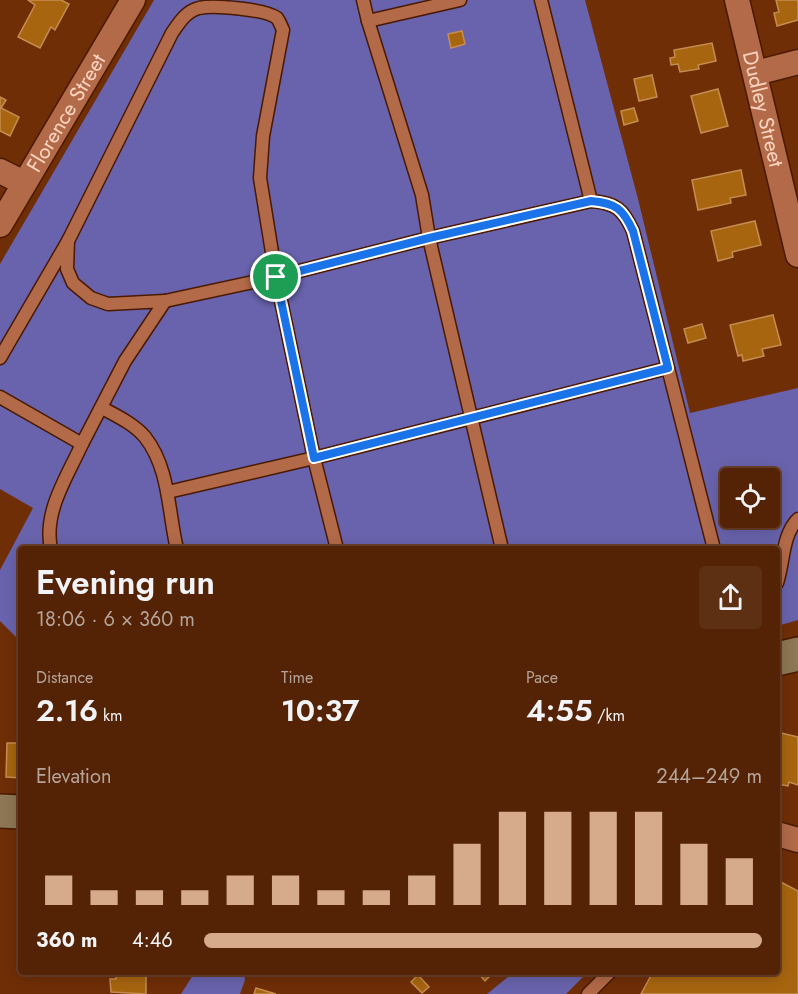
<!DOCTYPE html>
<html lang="en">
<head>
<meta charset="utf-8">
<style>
	:root { --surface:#542205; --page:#5d2f13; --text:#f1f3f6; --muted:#b5a49a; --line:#6a3f27; --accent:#d6ab8b }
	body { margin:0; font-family:Jost,sans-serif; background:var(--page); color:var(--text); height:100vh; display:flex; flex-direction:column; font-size:22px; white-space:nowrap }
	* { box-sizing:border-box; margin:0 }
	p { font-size:20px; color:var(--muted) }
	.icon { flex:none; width:33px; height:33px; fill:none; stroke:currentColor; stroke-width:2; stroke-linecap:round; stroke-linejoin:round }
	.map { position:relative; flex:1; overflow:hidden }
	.drawer { position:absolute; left:18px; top:546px; width:762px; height:429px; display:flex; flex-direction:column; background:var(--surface); border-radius:6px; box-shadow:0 3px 15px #0003,0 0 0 2px var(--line) }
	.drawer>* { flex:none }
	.controls { position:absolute; left:720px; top:468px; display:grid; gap:12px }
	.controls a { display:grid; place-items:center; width:60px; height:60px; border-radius:6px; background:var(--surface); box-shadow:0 3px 15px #0003,0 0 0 2px var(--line); font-size:30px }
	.pin { position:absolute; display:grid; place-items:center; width:51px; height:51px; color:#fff; margin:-26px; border:3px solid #fff; border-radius:50%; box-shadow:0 2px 6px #0007 }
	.round { display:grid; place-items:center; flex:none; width:63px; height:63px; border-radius:6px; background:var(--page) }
	.summary { display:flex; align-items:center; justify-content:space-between; height:102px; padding:0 18px }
	h1 { font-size:33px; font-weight:600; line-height:45px }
	.stats { display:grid; grid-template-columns:repeat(3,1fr); gap:9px; height:102px; padding:6px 18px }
	.stats div { display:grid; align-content:center }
	.stats b { font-size:30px; font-weight:600 }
	.stats small { font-size:16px; font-weight:400 }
	.stats p { font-size:16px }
	.chart { height:168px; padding:12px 18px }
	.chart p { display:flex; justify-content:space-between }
	.chart svg { width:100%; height:108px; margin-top:6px; stroke:var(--accent); stroke-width:6 }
	ul { padding:0 18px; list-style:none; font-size:20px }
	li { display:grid; grid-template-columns:96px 72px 1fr; align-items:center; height:45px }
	li i { height:15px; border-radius:8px; background:var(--accent) }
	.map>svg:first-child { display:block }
</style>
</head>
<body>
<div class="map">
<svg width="798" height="994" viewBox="0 0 798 994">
	<rect width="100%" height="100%" fill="#702e07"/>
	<!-- green -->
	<g fill="#6963ad" fill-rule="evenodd">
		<path d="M154 0H585L638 199 690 413 798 388V620L777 626V549H21V642L0 621V570L33 508 0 489V264ZM730 478H770V518H730Z"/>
		<polygon points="199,972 244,972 245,980 240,994 181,994 193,975"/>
		<polygon points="514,972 588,972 566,994 487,994"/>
	</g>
	<!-- building -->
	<g fill="#a7650f" stroke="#c68d51" stroke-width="1.5">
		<polygon points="61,0 69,4 55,30 51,27 40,48 18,37 35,5 28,0"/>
		<polygon points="776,0 798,0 798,20 777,26 774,13 779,12"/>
		<polygon points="462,31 465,44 451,48 448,34"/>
		<polygon points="712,43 716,61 698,65 699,69 680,72 678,64 671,65 670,58 675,57 674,50"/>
		<polygon points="652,75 657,97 639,101 634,79"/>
		<polygon points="718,89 728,126 701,133 691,96"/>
		<polygon points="0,97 6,100 1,108 19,117 10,136 0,131"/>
		<polygon points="634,108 638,121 624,125 621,111"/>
		<polygon points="741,170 746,195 730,198 731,203 698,210 692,180"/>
		<polygon points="755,221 761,245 732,252 733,257 718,261 711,231"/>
		<polygon points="773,315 781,345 762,349 764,356 743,361 742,355 738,356 730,325"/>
		<polygon points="702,324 706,338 688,343 684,329"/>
		<polygon points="777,732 798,737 798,785 789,782 788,786 777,784"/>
		<polygon points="7,743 21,743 21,778 6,777"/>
		<polygon points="777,880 798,891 798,994 641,994 653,972 665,972 672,976 674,972 777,972"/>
		<rect x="17" y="932" width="4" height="11"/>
		<polygon points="116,972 146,972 146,994 111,992 110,979 116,979"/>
		<polygon points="472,972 494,972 485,981 477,972 474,974"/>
		<polygon points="418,975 429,987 422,993 411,982"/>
		<polygon points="256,988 276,994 254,994"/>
	</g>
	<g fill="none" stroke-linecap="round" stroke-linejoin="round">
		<defs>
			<g id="lane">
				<polyline points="363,0 368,21 460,0"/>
				<polyline points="368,21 422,195 429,238 591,201"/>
				<path d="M68 241 172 33C179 23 186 11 199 8 214 5 265 9 277 18 280 22 281 26 283 30L263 136 260 178 276 277 314 458 168 492"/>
				<polyline points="165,301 276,277 429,238 502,549"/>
				<polyline points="0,358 68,241 67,269 73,283 91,298 108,304 165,301 125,361 82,444 0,397"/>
				<polyline points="668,368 714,549"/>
				<path d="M102 408C117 416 134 424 145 437 170 469 168 512 177 549"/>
				<path d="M51 549C43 512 67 477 82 444"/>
				<path d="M337 549 314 458 668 368 633 231C623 209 616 203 591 201L541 0"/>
				<path d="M777 583C784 562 782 535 798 519"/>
				<polyline points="588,994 610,972"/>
			</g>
			<g id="street">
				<path id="s1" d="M737 0 798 255"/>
				<polyline points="756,73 798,62"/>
				<polyline points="0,171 24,183"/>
				<path id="s2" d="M0 225 133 0"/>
				<polyline points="777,834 798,840"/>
			</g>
			<g id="secondary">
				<polyline points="777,659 798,654"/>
				<polyline points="0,811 21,812"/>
			</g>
		</defs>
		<!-- lane casing -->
		<use href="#lane" stroke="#4a1900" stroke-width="15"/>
		<!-- street casing -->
		<use href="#street" stroke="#4a1900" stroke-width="27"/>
		<!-- secondary casing -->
		<use href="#secondary" stroke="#4a1900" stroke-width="36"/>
		<!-- lane -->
		<use href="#lane" stroke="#b26a48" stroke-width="12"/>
		<!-- street -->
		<use href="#street" stroke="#b26a48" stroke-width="24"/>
		<!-- secondary -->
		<use href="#secondary" stroke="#8d7754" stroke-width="33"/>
	</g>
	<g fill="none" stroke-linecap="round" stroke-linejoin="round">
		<defs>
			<path id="route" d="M591 201C616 203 623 209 633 231L668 368 314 458 276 277 429 238Z"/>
		</defs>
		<!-- route casing -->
		<use href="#route" stroke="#fff" stroke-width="12"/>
		<!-- route -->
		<use href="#route" stroke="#1a73e8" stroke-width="8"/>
	</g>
	<g text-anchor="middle" stroke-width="4.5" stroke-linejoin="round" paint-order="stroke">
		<!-- street labels -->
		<g font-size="21" fill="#fcd4c2" stroke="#5c290f">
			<text dy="7" stroke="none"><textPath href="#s1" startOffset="112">Dudley Street</textPath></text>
			<text dy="7" stroke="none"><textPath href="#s2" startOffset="130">Florence Street</textPath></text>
		</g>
	</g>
</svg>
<div class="controls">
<a><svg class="icon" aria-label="locate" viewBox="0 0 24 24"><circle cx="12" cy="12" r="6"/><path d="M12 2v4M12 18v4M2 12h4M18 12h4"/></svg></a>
</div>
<div class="pin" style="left:276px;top:277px;background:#1e9e55"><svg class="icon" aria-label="arrive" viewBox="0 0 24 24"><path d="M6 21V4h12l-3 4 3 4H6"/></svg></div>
<section class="drawer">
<div class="summary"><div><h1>Evening run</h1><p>18:06 · 6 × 360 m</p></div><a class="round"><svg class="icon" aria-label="share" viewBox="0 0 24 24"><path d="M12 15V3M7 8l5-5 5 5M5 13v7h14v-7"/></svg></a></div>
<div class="stats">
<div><p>Distance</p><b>2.16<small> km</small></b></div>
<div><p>Time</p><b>10:37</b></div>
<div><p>Pace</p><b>4:55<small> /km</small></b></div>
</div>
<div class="chart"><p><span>Elevation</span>244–249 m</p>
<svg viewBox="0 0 160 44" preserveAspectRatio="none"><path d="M5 44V32M15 44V38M25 44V38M35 44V38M45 44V32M55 44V32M65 44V38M75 44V38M85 44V32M95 44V19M105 44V6M115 44V6M125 44V6M135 44V6M145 44V19M155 44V25"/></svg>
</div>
<ul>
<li><b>360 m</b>4:46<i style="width:100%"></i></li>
</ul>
</section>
</div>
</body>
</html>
